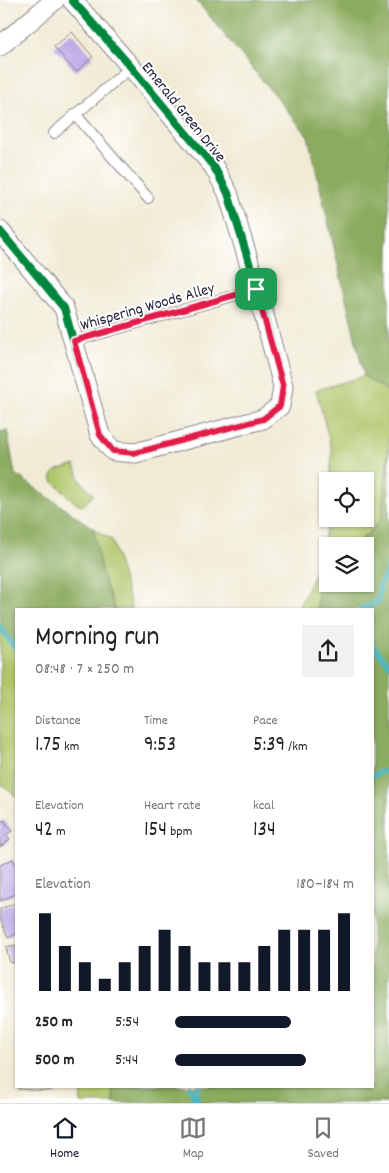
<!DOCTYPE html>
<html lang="en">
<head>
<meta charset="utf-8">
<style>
	:root { --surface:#fff; --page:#f2f2f2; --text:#222; --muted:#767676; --line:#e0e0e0; --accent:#111827 }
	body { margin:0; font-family:Dekko,sans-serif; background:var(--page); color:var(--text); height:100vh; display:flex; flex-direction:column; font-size:19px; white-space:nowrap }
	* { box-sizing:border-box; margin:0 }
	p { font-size:16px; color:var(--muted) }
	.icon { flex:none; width:28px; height:28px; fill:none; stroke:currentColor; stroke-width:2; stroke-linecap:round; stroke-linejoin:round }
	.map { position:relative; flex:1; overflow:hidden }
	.drawer { position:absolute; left:15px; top:608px; width:359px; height:480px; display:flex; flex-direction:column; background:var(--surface); border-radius:0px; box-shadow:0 1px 4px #0004 }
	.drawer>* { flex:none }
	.fabs { position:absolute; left:319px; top:472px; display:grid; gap:10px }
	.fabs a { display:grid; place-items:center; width:55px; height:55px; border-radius:0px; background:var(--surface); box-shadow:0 1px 4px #0004; font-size:25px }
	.pin { position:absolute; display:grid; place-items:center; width:42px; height:42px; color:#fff; margin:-21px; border-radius:10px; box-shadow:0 2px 8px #0006 }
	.round { display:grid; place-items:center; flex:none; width:52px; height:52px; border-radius:0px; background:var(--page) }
	.head { display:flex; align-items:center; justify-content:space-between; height:85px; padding:0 20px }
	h1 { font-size:28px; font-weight:600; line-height:38px }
	.figures { display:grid; grid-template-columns:repeat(3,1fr); gap:8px; height:85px; padding:5px 20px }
	.figures div { display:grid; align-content:center }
	.figures b { font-size:21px; font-weight:600 }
	.figures small { font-size:14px; font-weight:400 }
	.figures p { font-size:14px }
	.chart { height:140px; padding:10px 20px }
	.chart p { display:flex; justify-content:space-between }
	.chart svg { width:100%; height:90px; margin-top:5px; stroke:var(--accent); stroke-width:6 }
	ul { padding:0 20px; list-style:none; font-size:16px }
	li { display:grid; grid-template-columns:80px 60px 1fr; align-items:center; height:38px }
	li i { height:12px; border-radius:6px; background:var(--accent) }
	.tab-bar { display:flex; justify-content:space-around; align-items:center; height:70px; border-top:1px solid var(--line); background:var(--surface); font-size:14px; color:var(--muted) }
	.tab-bar a { display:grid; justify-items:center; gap:2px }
	.tab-bar .on { color:var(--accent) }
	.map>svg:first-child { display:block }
</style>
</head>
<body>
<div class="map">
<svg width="389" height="1103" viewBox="0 0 389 1103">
	<rect width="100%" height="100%" fill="#fff"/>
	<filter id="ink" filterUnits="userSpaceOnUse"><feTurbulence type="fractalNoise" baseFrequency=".02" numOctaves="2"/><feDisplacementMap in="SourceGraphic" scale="10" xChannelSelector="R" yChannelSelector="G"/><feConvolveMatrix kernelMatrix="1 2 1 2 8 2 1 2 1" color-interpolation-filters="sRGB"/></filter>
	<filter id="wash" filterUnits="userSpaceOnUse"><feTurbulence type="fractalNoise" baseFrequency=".0096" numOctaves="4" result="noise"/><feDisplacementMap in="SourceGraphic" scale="20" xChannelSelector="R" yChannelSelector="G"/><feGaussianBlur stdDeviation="1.12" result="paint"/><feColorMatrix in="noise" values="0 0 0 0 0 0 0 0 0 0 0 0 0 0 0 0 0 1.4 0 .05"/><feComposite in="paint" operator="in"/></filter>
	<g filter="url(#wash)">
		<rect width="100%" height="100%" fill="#f1ebd5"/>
		<!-- green -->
		<g fill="#afc66b" stroke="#687453">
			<polygon points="364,376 389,392 389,449 381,521 354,546 328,546 327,559 319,563 317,609 298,609 319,563 328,519 365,519 365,481 330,481 332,451 316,390"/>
			<polygon points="75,465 80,480 94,495 83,506 75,503 51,479 55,471"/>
			<polygon points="93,528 112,540 131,606 133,609 115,609 102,575"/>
			<polygon points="0,627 16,650 16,796 0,783"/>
			<polygon points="80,1086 113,1086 114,1103 81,1103"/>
		</g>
		<!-- forest -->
		<g fill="#8bab5f" stroke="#56664d">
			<polygon points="196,0 389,0 389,392 364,376 308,136"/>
			<polygon points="7,430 15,474 93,528 102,575 115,609 16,609 16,650 0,627 0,432"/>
			<polygon points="389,449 389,1103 114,1103 113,1086 372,1086 372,609 317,609 319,563 327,559 328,584 365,584 365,546 354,546 381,521"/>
		</g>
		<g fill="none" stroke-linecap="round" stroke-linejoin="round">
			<!-- stream -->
			<g stroke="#48b7c0" stroke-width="5">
				<polyline points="360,609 378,602 380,585 388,569 389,562"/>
				<polyline points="0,627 16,650"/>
				<polyline points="372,644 389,665"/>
				<polyline points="372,776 389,769"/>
				<polyline points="189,1086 196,1103"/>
				<polyline points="197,1086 198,1103"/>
			</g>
		</g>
		<g id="blocks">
			<!-- building -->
			<g fill="#bba7e5">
				<polygon points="72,32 93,57 76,72 54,47"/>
				<polygon points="4,820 12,831 6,835 10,840 0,847 0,823"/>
				<polygon points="13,859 16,866 16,894 0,901 0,865"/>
				<polygon points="16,903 16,934 8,938 0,918 0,909"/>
				<polygon points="16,945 16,968 14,962 10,963 6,947"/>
				<polygon points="18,1086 51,1086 51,1091 18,1089"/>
			</g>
		</g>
	</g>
	<g filter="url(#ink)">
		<use href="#blocks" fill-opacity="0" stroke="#8a8688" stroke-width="1"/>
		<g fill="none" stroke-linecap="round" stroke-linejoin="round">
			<defs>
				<g id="lane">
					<polyline points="75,114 148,198"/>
					<polyline points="54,133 131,67"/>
					<polyline points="74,341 257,289"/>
				</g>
				<g id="street">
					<polyline points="0,46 55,0"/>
					<polyline points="0,231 64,308 100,435 113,451 135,453 263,419 280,406 283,386 257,289 228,193 214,167 131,67 72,0"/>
				</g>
			</defs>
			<!-- lane casing -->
			<use href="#lane" stroke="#8a8688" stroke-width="12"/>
			<!-- street casing -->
			<use href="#street" stroke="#8a8688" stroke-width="21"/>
			<!-- lane -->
			<use href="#lane" stroke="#fff" stroke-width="10"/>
			<!-- street -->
			<use href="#street" stroke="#fff" stroke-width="19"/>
			<defs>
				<polyline id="cycleway" points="0,231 64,308 100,435 113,451 135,453 263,419 280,406 283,386 257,289 228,193 214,167 131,67 72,0"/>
			</defs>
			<!-- cycleway casing -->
			<use href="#cycleway" stroke="#fff" stroke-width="11"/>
			<!-- cycleway -->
			<use href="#cycleway" stroke="#00873e" stroke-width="8"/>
		</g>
	</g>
	<g fill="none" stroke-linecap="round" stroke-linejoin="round" filter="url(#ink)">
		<defs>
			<polygon id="route" points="256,289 283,386 280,406 263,419 135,453 113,451 100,435 74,341"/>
		</defs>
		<!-- route casing -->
		<use href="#route" stroke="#fff" stroke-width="10"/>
		<!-- route -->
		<use href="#route" stroke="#e11d48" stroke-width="6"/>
	</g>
	<g text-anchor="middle" stroke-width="4" stroke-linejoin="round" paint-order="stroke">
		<!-- street labels -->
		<g font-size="16" fill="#22223b" stroke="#fff">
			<text transform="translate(185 111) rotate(51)" y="6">Emerald Green Drive</text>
			<text transform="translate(147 305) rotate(-16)" y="6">Whispering Woods Alley</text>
		</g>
	</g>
</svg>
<div class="fabs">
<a><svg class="icon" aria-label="locate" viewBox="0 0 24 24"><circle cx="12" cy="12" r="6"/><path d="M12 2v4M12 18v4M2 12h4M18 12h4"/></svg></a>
<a><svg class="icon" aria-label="layers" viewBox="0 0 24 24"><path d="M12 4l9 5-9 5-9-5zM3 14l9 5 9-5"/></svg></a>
</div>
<div class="pin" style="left:256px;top:289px;background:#1e9e55"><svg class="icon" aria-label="arrive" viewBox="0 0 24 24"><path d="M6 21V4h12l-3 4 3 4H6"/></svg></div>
<section class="drawer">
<div class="head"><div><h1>Morning run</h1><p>08:48 · 7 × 250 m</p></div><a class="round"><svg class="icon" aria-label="share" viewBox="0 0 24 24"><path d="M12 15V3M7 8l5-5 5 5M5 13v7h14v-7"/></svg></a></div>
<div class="figures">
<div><p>Distance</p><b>1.75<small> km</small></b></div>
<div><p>Time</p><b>9:53</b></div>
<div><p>Pace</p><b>5:39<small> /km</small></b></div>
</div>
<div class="figures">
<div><p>Elevation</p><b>42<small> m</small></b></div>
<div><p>Heart rate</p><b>154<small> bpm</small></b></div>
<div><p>kcal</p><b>134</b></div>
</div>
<div class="chart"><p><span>Elevation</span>180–184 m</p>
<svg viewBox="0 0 160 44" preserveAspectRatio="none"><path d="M5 44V6M15 44V22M25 44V30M35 44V38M45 44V30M55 44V22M65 44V14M75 44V22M85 44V30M95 44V30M105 44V30M115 44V22M125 44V14M135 44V14M145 44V14M155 44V6"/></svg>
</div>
<ul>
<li><b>250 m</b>5:54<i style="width:65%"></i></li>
<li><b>500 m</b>5:44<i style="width:73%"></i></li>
</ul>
</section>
</div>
<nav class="tab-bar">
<a class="on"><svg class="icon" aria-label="home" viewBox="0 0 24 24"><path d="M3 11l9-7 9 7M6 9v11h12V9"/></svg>Home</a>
<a><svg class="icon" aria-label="map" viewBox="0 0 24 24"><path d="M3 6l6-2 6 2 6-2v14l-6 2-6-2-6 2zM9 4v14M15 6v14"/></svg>Map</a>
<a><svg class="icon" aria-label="saved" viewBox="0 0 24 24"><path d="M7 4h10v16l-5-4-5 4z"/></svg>Saved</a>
</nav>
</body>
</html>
